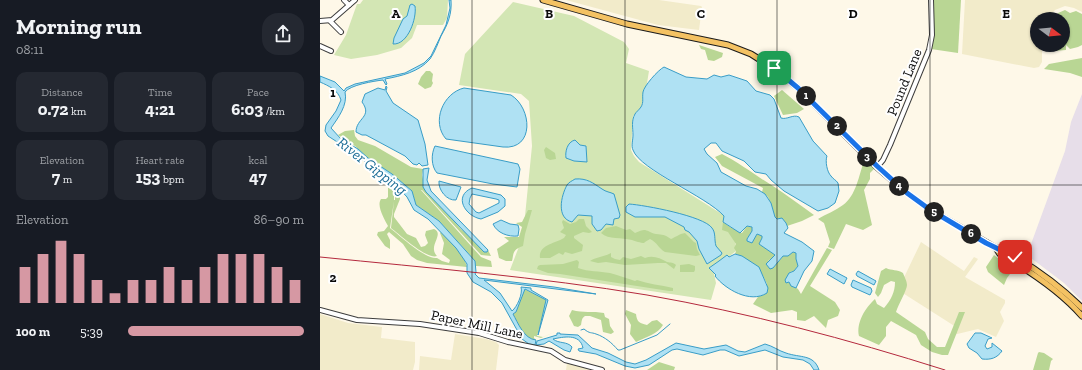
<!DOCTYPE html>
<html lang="en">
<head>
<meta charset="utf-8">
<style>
	:root { --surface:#171b24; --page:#242831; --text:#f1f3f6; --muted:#9ea1a6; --accent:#d698a3 }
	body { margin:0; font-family:"Zilla Slab",serif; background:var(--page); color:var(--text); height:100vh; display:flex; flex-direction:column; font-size:15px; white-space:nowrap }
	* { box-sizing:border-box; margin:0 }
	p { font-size:13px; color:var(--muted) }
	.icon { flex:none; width:22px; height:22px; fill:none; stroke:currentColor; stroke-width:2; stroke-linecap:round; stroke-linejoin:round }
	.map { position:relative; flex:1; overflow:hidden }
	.sheet { display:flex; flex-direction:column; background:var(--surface); width:320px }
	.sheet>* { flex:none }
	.needle { width:26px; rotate:106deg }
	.buttons { position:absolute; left:710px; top:12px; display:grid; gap:8px }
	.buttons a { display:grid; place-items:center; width:40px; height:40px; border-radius:50%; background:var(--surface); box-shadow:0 1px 3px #0004; font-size:20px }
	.pin { position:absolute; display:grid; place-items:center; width:34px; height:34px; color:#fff; margin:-17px; border-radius:8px; box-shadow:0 2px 6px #0006 }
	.km { position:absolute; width:20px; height:20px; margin:-10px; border-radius:50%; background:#222; color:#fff; font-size:11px; line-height:20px; text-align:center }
	.round { display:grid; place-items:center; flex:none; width:42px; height:42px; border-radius:16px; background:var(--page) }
	.overview { display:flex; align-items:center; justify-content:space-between; height:68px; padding:0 16px }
	h1 { font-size:22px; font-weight:700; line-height:30px }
	.metrics { display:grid; grid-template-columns:repeat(3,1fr); gap:6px; height:68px; padding:4px 16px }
	.metrics div { display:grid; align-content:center; border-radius:10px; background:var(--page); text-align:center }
	.metrics b { font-size:17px; font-weight:700 }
	.metrics small { font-size:11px; font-weight:400 }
	.metrics p { font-size:11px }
	.chart { height:112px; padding:8px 16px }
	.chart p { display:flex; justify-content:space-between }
	.chart svg { width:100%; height:72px; margin-top:4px; stroke:var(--accent); stroke-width:6 }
	ul { padding:0 16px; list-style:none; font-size:13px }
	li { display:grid; grid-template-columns:64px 48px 1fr; align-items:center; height:30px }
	li i { height:10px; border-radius:5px; background:var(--accent) }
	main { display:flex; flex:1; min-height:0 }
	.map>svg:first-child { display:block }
</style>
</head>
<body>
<main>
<section class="sheet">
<div class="overview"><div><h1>Morning run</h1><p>08:11</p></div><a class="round"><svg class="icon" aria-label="share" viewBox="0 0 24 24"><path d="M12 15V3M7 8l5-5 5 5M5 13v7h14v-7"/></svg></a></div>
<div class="metrics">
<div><p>Distance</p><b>0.72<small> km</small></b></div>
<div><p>Time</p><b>4:21</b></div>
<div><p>Pace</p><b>6:03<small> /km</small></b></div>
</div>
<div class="metrics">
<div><p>Elevation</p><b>7<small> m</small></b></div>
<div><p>Heart rate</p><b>153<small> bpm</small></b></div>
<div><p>kcal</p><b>47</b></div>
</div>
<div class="chart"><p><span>Elevation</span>86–90 m</p>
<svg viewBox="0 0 160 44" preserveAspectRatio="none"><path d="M5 44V22M15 44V14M25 44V6M35 44V14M45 44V30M55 44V38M65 44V30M75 44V30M85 44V22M95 44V30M105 44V22M115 44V14M125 44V14M135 44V14M145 44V22M155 44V30"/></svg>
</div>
<ul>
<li><b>100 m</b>5:39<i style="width:100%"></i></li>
</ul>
</section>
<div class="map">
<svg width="762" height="370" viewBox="0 0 762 370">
	<rect width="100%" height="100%" fill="#fef8e8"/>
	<!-- industrial -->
	<polygon fill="#e7dee9" points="762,94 762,301 744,283 707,255 745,151 751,122"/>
	<!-- farmland -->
	<g fill="#f2ebca">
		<polygon points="246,0 339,0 381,6 382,7 379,30 338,25"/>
		<polygon points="645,0 762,0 762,12 754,8 745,6 735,10 727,19 717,19 717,45 722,45 722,62 719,67 714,68 642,54"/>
		<polygon points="601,242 644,271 654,257 658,259 645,277 685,300 685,303 680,312 684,321 676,337 658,329 633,335 636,327 578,290"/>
		<polygon points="0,314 28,323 62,327 61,338 95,342 95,362 93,370 0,370"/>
		<polygon points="135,334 166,339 176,342 179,345 176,370 99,370 100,356 131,360"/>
		<polygon points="247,363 267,367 276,370 246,370"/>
	</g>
	<!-- green -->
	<g fill="#d3e6b4">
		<polygon points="43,0 128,0 127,18 123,25 97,25 92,38 81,48 57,55 31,59 14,55 26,35 37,4 40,4"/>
		<polygon points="193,2 254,16 304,42 309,49 306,63 329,71 325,95 320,110 313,116 311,150 314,156 319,162 405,216 403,223 415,234 416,251 393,269 396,283 391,300 190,270 203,236 212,146 209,101 201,94 139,85 145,54"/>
	</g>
	<!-- forest -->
	<g fill="#b9d694">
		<polygon points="612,0 641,0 638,53 611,49"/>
		<polygon points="745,10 750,13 756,11 762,14 762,45 758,47 750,49 746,45 746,50 734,51 733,49 735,46 731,45 743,45 743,19 737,19 738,13"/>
		<polygon points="379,45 403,53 402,57 394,61 388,60 385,50 381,49"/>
		<polygon points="762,58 762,77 750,73 724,69 729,64"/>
		<polygon points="106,71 110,71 113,74 112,81 113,83 111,87 105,89 98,84 101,77"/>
		<polygon points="462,90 484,109 477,113 463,115 454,96"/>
		<polygon points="34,130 35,136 38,140 55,146 91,167 103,169 102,175 106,192 122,208 141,229 168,250 171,256 161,255 102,190 101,190 161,257 171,261 172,267 156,266 156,271 153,270 150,255 119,221 96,205 92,191 72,174 48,158 35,146 18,135 25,131"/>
		<polygon points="226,147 235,153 236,159 230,160 226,158 224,150"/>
		<path d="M402 154C420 163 436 176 453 186 467 195 480 205 494 215L482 221 467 226 466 223 455 217 448 197 442 192 443 188 402 166 395 157Z"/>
		<path d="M543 156 557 169H554L550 173V179L544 190 552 225 543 230 526 224 514 249 508 247 510 242 504 223 498 219C506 214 515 211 523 205 536 196 539 175 544 161L541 158Z"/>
		<path d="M73 186 75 189 74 194V200H75V195L77 189 80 195V199L74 214V217L87 234 96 238 101 247 105 246 108 243 105 235 106 231 114 229C123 233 113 242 114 250 114 252 116 255 117 256 107 260 79 234 71 228L74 201 70 228C79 235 106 260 117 258L122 261 129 263 130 260 122 254 124 243 120 233 121 232C131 242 144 254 147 267L107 263 97 260 91 256 83 244 69 232 67 234 70 240V249L65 246 57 235 58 232 64 231 68 226C65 220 56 206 61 199H66L68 197V188Z"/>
		<path d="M208 210H212L205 234 203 246C192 250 194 253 192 261H186L179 258 177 249 189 241 184 237H199L202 227 196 223 202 222Z"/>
		<path d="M259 219H264L266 226 272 232 269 233 263 232 254 236V238L263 245 262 251 252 254 245 252 243 255 239 253 230 258H220C218 245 236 243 244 238L246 235 240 232 244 228 242 222 243 220 250 224 256 222Z"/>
		<polygon points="403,222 410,227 422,233 427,226 432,227 432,231 427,239 438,234 442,236 442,238 439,244 456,255 448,261 453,268 463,256 466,256 473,252 476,253 478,266 474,271 470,272 466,283 469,282 478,289 481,294 507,248 512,250 490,286 515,302 520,310 518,316 508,320 506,328 494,316 485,321 477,320 477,312 472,310 451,313 433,304 447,284 443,276 417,254 415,254 416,251 414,248 416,244 408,232 402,230"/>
		<path d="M296 226 306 230 310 229 315 233C327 227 325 231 336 234 343 235 344 234 351 239 356 237 359 234 365 233L374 242 376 243 377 249 380 255 376 256 345 252C338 248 338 243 330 239 328 240 325 242 324 243 321 243 315 241 312 240 301 237 289 240 281 233L286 228Z"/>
		<path d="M291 253V257L295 259 300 260 303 257 311 259 321 256 325 258C333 255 340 258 347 262 351 263 353 262 356 265L354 269 346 263H338L305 265 286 262 278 263 270 261C276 257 284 257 291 253Z"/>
		<polygon points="674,255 693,270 687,278 684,285 668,272 666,267"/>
		<path d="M257 260 259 262 258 268C269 272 279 271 290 273 298 275 306 278 315 281L317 280C328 284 341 285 353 288V291H349L240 274 228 273 217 269 218 266 220 265 243 264Z"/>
		<polygon points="369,264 375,266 375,270 374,272 360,272 360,265"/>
		<path d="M566 268C572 271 577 269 583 273 584 276 587 281 587 285 587 290 578 305 576 312L605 332 608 339 617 347H625L639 312H645L628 355H622L612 352 601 345 596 335 571 321 566 327V336L559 345 539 336C536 323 545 308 555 299L557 304 564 308C571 300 575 292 575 282L571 281 564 285 561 293 558 297 555 293 561 271Z"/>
		<path d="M204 289 227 300 217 336 223 337 237 331 221 338 214 336V338L216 340C204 339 198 323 193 314L196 312Z"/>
		<path d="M252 310C263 313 273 311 284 313L285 317 289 319 290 326 294 332 291 334 283 332 281 320 270 316H265C261 319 262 321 261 325L258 327 254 326 249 316Z"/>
		<path d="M306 310 316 314C317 322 319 323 327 325L332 321 337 320 343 325C338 334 326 337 316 342L310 334 311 325 305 314Z"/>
		<polygon points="719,352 724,353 733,359 731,361 729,370 713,370 718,353"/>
		<polygon points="339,362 355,367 354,370 327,370"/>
	</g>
	<!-- water -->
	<g fill="#afe1f3" stroke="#399dc7" fill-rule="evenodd">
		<path d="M129 0H131C132 14 128 24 121 36 118 43 115 52 110 59 99 72 81 76 65 79L67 84 66 85 63 80C54 81 30 85 25 92 28 105 18 118 11 128L21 139 38 149 48 158 72 174 92 191 96 205 119 221 155 261 156 272 155 274 159 278 234 287 276 294 164 280 180 293 192 311C197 307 203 294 201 287L211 288V290L228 300 218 335 226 300 205 289 196 312 193 314C198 323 204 339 216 340L215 345 209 344 202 339 182 303 171 292 153 282 147 273V264L136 248 108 219 94 210 87 197 71 180 40 158 28 149 8 136 5 131 6 125 16 111 21 100C18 90 9 86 0 82V76L15 82 24 91 26 88 35 84 85 73 104 63 111 56 126 25 130 8Z"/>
		<path d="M92 4 95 6C97 18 88 45 73 44L74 38 83 19 87 16 90 5Z"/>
		<path d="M344 67 366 77 387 79 394 75 401 77 409 75 427 81 436 91 450 95 454 99 461 118C467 120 473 114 479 117L493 141 507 156C505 161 507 172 511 176 513 179 516 180 518 183L519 191 515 203 508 208 498 211 464 191 451 180 446 174 435 172 424 161 402 151 396 143H391L384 149 387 154 397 163 401 172 426 186 437 189 445 194 451 203 455 217 457 219 462 218 466 223 468 228 464 233 482 242 494 251 492 261 484 271 476 288 471 286 469 282 466 283 465 280 469 273 474 271 478 266 476 259V253L473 252 468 256H463L453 268 450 269 446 264 455 255 439 244 442 238V236L437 234 432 243 427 241V239L432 231V227L427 226 420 233 403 222 404 216C386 196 320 170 313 150 311 146 313 140 313 135 313 128 311 121 315 114 316 112 319 110 321 107 324 102 322 98 323 92 324 86 338 70 344 67Z"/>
		<path d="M66 86 67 87 66 91 73 103 98 120 105 144 108 165 102 166 99 163 97 165 93 164 85 156 46 135H42L36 132C36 118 53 117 42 102L45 94 58 88 65 90Z"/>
		<path d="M144 88 191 95C212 108 215 150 183 147L126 139C111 122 123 93 144 88Z"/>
		<path d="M255 140 260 145 266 146 267 162 254 161 246 158C245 152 247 142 255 140Z"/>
		<path d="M115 146 198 164 200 169 197 187 173 184 117 173C111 166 111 154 115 146Z"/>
		<polygon points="109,168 107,180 111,191 168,250 167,252 164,252 106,192 103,187 103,169"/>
		<path d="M255 179C267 178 273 183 282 189 286 192 290 192 294 194L300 215 299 218 294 219 293 225 286 224 281 230 277 231 272 224V216L258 215 252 222C236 218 241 196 247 185 249 182 252 181 255 179Z"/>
		<path d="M119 181 141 187 136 200C127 201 118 190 119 181Z"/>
		<path d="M152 188 181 195 185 199V206L178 212 161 219C145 216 133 196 152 188ZM152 194 176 199 179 200V203L159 213 156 212 149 204 150 198Z"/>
		<path d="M309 204C324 205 384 216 392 228 396 233 394 239 396 246L402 253 401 255 387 264 379 249 377 241 369 232 365 230 364 227 345 217H315L306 212V207Z"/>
		<path d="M181 220 190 224 198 225 199 229 198 236C188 237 177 233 173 224Z"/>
		<path d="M415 254 422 256 439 267 448 288 447 293C430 304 405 289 395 276L396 275 389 268 399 261 407 255 409 257Z"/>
		<polygon points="510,269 527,278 524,284 507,274"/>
		<polygon points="538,271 556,281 554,285 537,276 536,274"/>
		<polygon points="533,280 551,288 552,291 550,295 532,287 531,285"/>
		<path d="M237 333H240V334L258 335 272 348 288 353 306 362 315 364 326 360 356 343 384 349 406 345 418 351 425 352 445 344C453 346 459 351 466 353 480 358 494 354 499 370H494L490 364 483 360 463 357 445 350 419 356 405 350H400L383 355 357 349 352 350 329 365 315 368 305 366 276 354 259 351 258 349 263 348C260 333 243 337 233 339 239 344 247 341 252 347L250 352 244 350 229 341 224 344 216 345 217 341 237 335Z"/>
		<path d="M655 333H661L672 338 668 339 665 346 667 349 672 347V343L682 351C677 358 671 360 662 359L657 353 649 348 647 344Z"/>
	</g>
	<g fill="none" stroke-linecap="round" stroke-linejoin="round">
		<!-- stream -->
		<path stroke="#399dc7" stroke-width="1" d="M261 330 264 329C270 334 271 332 276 334 285 337 292 343 298 350H300L337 335 350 324"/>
		<defs>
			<g id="minor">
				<polyline points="24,0 29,5"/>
				<polyline points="0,21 12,20 35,0"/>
				<polyline points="10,21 21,32"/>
				<polyline points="0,46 11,51"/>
				<polyline points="557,167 563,160 570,145 609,50 612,35 611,0"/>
				<polyline points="0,310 37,320 100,324 159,333 188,342 231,351 245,360 282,370"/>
			</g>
			<g id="major">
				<path d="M223 0 307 24 408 45 431 54 453 68 478 88 557 167 587 193 609 209 676 248 680 254C710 271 739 290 762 316"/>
				<path d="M676 248 682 249C712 266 738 284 762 308"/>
			</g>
		</defs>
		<!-- minor casing -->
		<use href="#minor" stroke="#3d3d3d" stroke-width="6"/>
		<!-- major casing -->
		<use href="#major" stroke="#1b1b1b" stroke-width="7"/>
		<!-- minor -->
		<use href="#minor" stroke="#fff" stroke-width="4"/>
		<!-- major -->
		<use href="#major" stroke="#f4c263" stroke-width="5"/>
		<!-- rail -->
		<path stroke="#b4293d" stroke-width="1" d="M0 257C109 268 219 277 327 295 429 313 527 339 625 370"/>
	</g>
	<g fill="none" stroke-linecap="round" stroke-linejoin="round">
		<defs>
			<polyline id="route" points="454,68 478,88 557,166 587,193 609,209 666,243 695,257"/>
		</defs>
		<!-- route casing -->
		<use href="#route" stroke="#fff" stroke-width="8"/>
		<!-- route -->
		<use href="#route" stroke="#1a73e8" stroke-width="5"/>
	</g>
	<!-- grid -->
	<path fill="none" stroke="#0a0a0a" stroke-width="1" stroke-opacity="0.55" d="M152 0V370M305 0V370M457 0V370M610 0V370M0 185H762"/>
	<g text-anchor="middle" stroke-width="4" stroke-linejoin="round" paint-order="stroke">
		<!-- street labels -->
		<g font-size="14" fill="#0a0a0a" stroke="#fff">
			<text transform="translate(584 82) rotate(-68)" y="5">Pound Lane</text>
			<text transform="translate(157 324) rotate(12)" y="5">Paper Mill Lane</text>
		</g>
		<!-- water labels -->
		<g font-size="15" font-style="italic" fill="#1a6c96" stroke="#fff">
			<text transform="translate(52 166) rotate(38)" y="5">River Gipping</text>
		</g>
	</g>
	<g font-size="13" text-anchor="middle" font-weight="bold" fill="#0a0a0a" stroke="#fff" stroke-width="4" stroke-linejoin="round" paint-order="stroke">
		<text x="76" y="18">A</text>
		<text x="229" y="18">B</text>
		<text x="381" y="18">C</text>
		<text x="533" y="18">D</text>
		<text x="686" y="18">E</text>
		<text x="13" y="97">1</text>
		<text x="13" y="282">2</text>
	</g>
</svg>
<div class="buttons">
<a><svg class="needle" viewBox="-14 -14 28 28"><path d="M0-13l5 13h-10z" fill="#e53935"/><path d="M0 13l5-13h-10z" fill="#9ea1a6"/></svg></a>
</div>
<div class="pin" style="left:454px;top:68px;background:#1e9e55"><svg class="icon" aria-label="arrive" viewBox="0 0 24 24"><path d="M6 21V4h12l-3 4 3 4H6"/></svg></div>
<div class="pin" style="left:695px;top:257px;background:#d93025"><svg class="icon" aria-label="check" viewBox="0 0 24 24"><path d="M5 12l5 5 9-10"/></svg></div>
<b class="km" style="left:486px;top:96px">1</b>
<b class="km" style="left:517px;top:126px">2</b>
<b class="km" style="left:547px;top:157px">3</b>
<b class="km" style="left:579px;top:186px">4</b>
<b class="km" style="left:614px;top:212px">5</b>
<b class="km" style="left:651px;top:234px">6</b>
</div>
</main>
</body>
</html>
